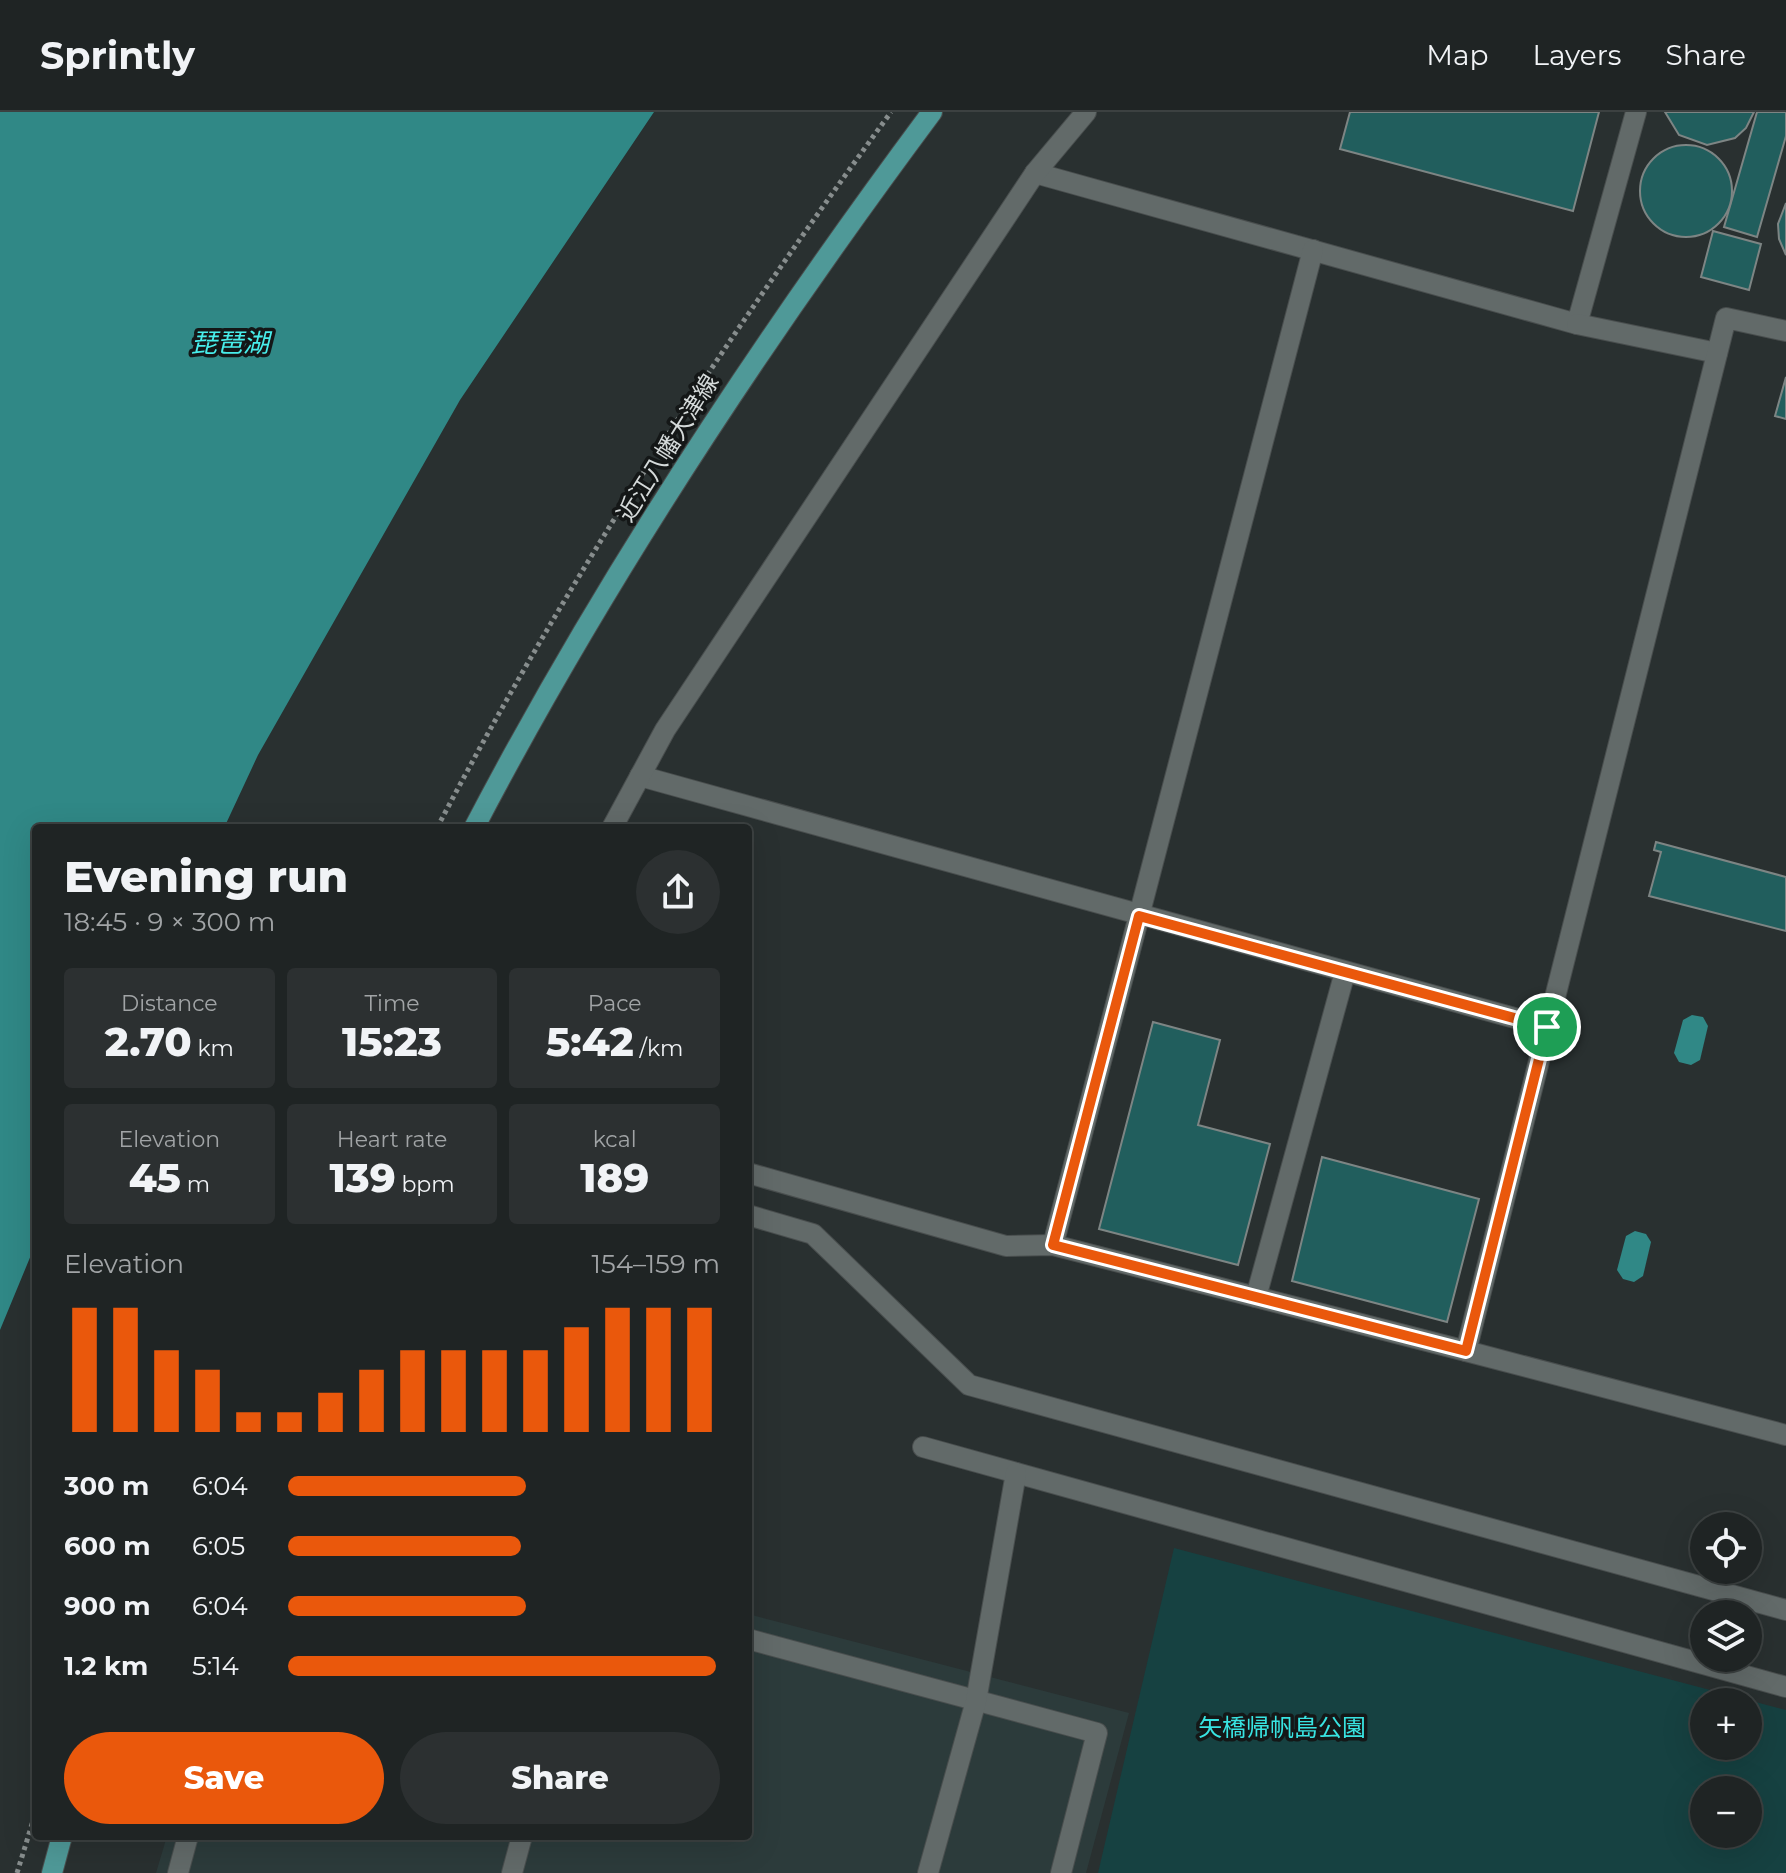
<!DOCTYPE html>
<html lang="en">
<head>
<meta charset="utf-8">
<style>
	:root { --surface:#1f2424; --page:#2c3031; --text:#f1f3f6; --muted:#a1a4a6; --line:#3c4141; --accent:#ea580c }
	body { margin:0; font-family:Montserrat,"Noto Sans JP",sans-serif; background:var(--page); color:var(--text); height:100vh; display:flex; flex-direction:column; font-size:30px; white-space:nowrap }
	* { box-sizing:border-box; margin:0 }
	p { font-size:26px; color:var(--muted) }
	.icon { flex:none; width:44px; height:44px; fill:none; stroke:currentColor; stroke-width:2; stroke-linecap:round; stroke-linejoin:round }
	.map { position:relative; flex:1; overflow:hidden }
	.panel { position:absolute; left:32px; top:712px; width:720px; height:1016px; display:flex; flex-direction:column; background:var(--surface); border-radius:8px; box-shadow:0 8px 32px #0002,0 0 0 2px var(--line) }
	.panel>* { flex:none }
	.controls { position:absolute; left:1690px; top:1400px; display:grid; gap:16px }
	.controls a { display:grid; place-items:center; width:72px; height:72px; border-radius:50%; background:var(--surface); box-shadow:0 8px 32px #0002,0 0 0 2px var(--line); font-size:40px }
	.pin { position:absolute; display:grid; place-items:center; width:68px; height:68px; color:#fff; margin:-34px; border:4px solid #fff; border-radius:50%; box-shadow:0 2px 8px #0007 }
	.round { display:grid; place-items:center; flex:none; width:84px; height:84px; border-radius:42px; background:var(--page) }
	.overview { display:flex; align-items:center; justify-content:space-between; height:136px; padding:0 32px }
	h1 { font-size:44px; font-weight:800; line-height:60px }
	.stats { display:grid; grid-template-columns:repeat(3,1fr); gap:12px; height:136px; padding:8px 32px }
	.stats div { display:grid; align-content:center; border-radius:8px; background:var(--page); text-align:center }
	.stats b { font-size:40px; font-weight:800 }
	.stats small { font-size:22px; font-weight:400 }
	.stats p { font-size:22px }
	.chart { height:224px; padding:16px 32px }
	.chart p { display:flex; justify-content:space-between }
	.chart svg { width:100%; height:144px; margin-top:8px; stroke:var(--accent); stroke-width:6 }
	.cta { display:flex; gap:16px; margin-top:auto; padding:16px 32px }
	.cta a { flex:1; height:92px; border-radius:48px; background:var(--accent); color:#fff; font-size:32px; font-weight:800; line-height:92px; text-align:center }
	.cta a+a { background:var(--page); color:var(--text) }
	ul { padding:0 32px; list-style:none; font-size:26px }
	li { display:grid; grid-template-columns:128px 96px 1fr; align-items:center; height:60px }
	li i { height:20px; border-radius:10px; background:var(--accent) }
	header { display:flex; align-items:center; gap:48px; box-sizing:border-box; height:112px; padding:0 40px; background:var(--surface); border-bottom:2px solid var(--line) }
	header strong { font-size:38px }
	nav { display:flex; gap:44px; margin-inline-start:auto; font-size:28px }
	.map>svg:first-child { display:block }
</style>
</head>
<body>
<header>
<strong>Sprintly</strong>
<nav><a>Map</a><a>Layers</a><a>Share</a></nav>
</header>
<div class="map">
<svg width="1786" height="1761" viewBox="0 0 1786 1761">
	<rect width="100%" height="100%" fill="#293030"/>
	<!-- built -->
	<polygon fill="#2c3b3b" points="748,1502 1129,1601 1086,1761 156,1761 167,1724 748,1724"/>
	<!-- green -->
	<path fill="#164141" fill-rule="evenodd" d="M1174 1436 1786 1598V1761H1098ZM1704 1590H1748V1634H1704ZM1704 1678H1748V1722H1704Z"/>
	<!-- water -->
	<g fill="#308886">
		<polygon points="0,0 654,0 460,288 258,643 224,716 36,716 36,1131 0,1218"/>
		<polygon points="1692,903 1703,905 1708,914 1700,948 1691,953 1679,950 1674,941 1683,908"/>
		<polygon points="1635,1119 1646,1122 1651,1130 1643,1164 1634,1170 1623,1167 1617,1158 1626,1124"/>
	</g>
	<!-- building -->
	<g fill="#215e5d" stroke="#7d8584" stroke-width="2">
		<polygon points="1350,0 1599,0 1573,99 1340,37"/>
		<polygon points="1665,0 1754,0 1746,16 1735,26 1707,33 1679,23"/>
		<polygon points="1757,0 1786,0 1786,24 1757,125 1724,115"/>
		<circle cx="1686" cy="79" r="46"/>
		<polygon points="1786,91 1786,143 1779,127 1778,112"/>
		<polygon points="1713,119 1761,132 1749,178 1701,165"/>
		<polygon points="1786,265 1786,307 1775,304"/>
		<polygon points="1656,730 1786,765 1786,819 1649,784 1661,740 1654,738"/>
		<polygon points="1153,910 1220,928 1198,1013 1270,1032 1238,1153 1099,1117"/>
		<polygon points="1322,1045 1479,1087 1447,1210 1292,1169"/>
	</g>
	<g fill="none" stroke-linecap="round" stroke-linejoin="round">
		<defs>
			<g id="minor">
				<polyline points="1035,61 1577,212 1636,0"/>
				<polyline points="1577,212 1717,241"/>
				<polyline points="1786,219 1726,206 1466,1239 1786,1323"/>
				<polyline points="640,664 1547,915"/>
				<polyline points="612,716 665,618 1035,61 1086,0"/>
				<polyline points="748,1061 1006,1134 1053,1133 1466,1239"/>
				<polyline points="748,1103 813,1122 969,1273 1786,1498"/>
				<polyline points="1053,1133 1313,138"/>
				<polyline points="1256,1185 1345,860"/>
				<polyline points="923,1335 1786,1575"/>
				<polyline points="748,1527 1097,1621 1061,1761"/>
				<polyline points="178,1761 188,1724"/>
				<polyline points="512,1761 522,1724"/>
				<polyline points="928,1761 976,1589 1016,1361"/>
			</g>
			<g id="major">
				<path d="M474 716C605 465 763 227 932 0"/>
				<polyline points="52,1761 62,1724"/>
			</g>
		</defs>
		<!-- minor casing -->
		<use href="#minor" stroke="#494e4e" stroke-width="22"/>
		<!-- major casing -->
		<use href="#major" stroke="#494e4e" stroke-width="22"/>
		<!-- path -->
		<g stroke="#878d8d" stroke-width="5" stroke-dasharray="4 4" stroke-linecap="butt">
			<path d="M437 716C568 465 724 229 891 0"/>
			<polyline points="17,1761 36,1699"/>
		</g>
		<!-- minor -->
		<use href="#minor" stroke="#626a69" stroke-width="20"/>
		<!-- major -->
		<use href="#major" stroke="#4f9998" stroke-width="20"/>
	</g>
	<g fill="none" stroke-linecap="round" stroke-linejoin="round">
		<defs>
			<polygon id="route" points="1139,804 1547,915 1466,1239 1053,1133"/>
		</defs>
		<!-- route casing -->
		<use href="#route" stroke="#fff" stroke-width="16"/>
		<!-- route -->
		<use href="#route" stroke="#ea580c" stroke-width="10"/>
	</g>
	<g text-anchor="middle" stroke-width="7" stroke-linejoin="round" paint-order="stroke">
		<!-- street labels -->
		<g font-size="24" fill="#d5dada" stroke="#141717">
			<text transform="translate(668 336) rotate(-58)" y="8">近江八幡大津線</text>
		</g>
		<!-- park labels -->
		<g font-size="24" fill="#38e3e1" stroke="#141717">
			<text x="1282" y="1624">矢橋帰帆島公園</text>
		</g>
		<!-- water labels -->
		<g font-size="26" font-style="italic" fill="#48eeeb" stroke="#141717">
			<text x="230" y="240">琵琶湖</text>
		</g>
	</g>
</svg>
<div class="controls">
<a><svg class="icon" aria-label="locate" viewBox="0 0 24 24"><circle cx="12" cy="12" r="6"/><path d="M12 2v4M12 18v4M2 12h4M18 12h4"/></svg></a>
<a><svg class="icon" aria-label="layers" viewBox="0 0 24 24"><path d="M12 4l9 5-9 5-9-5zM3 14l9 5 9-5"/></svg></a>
<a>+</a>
<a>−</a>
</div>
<div class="pin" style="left:1547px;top:915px;background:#1e9e55"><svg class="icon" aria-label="arrive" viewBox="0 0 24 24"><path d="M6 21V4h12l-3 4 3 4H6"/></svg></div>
<section class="panel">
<div class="overview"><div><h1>Evening run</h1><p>18:45 · 9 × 300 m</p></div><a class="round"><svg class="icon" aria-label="share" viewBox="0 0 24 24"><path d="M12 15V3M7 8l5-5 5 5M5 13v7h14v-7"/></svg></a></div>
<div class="stats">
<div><p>Distance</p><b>2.70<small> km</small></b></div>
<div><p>Time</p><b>15:23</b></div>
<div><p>Pace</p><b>5:42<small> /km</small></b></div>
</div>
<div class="stats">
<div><p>Elevation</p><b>45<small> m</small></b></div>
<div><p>Heart rate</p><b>139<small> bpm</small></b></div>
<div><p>kcal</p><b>189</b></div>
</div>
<div class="chart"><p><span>Elevation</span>154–159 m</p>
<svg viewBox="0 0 160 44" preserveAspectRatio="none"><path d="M5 44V6M15 44V6M25 44V19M35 44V25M45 44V38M55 44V38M65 44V32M75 44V25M85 44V19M95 44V19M105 44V19M115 44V19M125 44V12M135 44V6M145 44V6M155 44V6"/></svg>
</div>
<ul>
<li><b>300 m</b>6:04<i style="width:55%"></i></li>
<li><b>600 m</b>6:05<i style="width:54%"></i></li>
<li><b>900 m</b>6:04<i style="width:55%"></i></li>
<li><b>1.2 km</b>5:14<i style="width:99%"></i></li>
</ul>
<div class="cta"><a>Save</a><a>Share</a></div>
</section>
</div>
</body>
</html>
